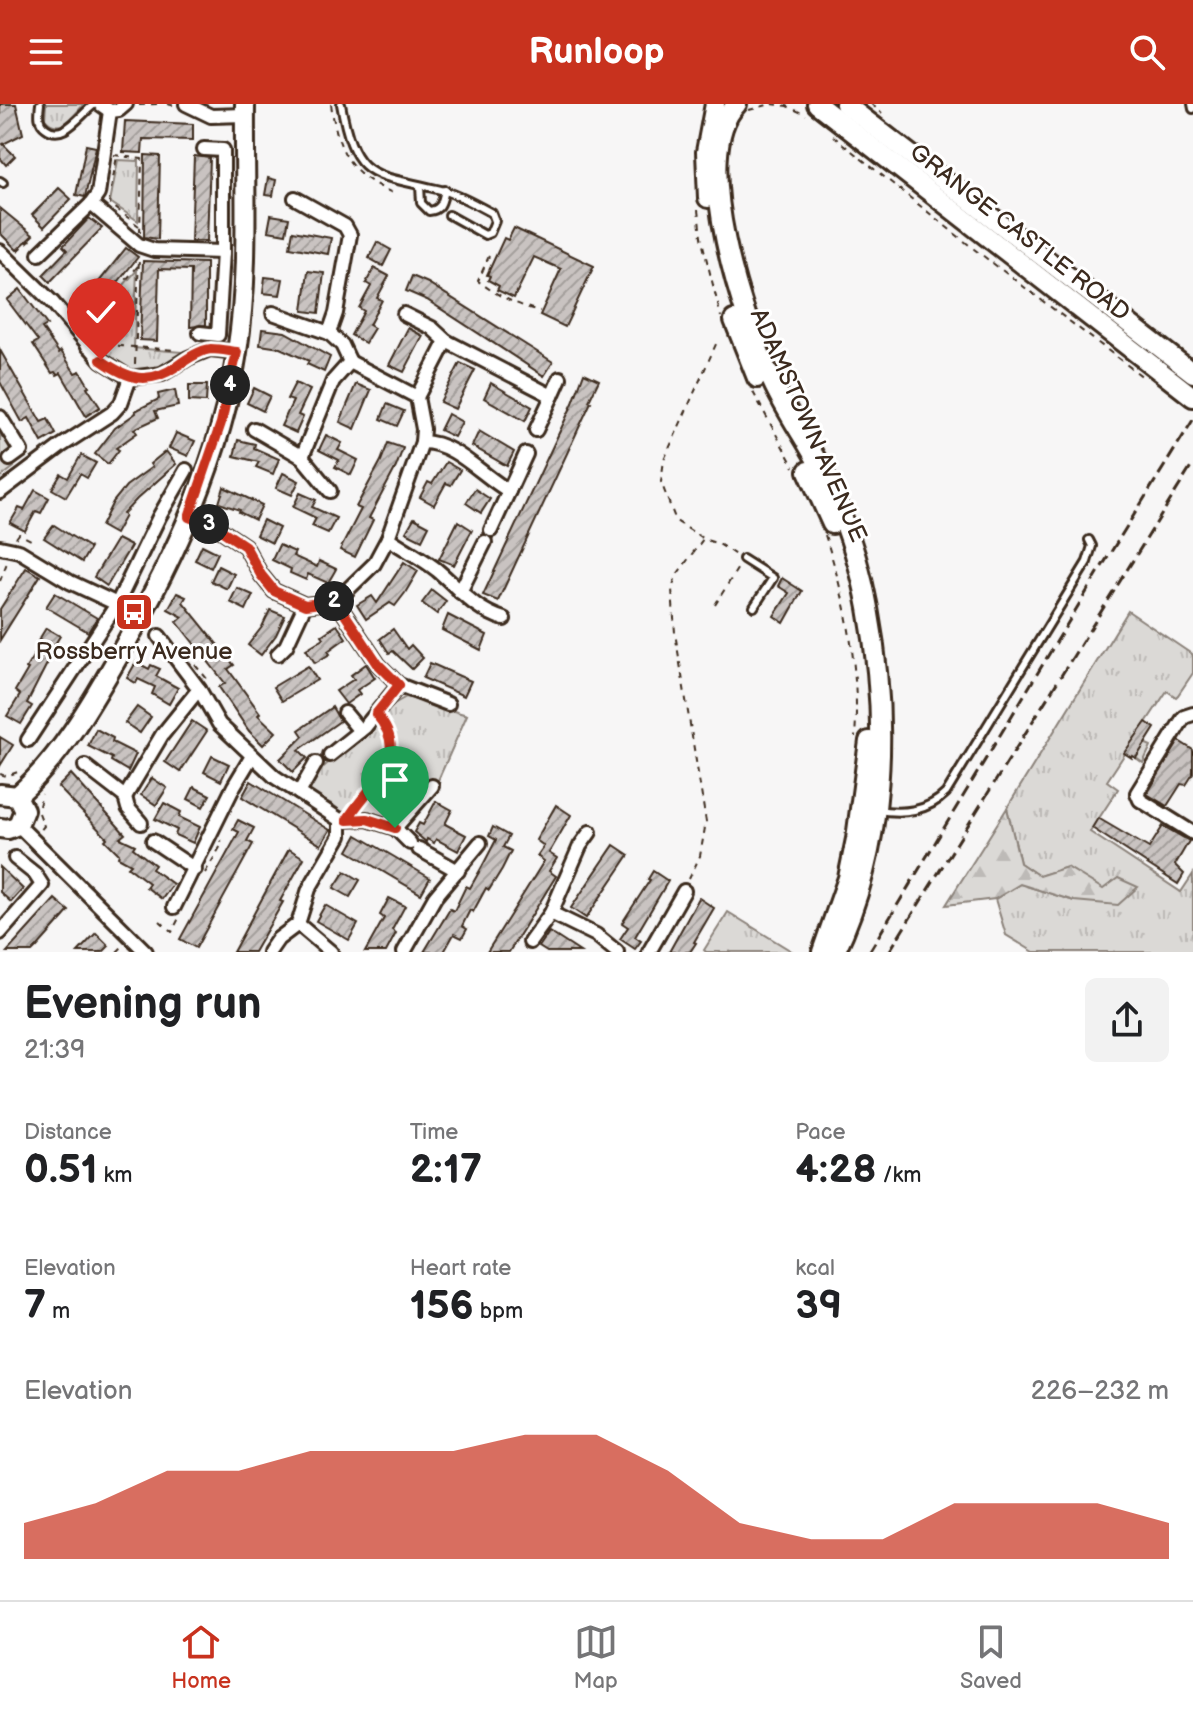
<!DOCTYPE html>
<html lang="en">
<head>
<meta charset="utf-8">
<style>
	:root { --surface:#fff; --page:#f2f2f2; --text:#202124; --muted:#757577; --line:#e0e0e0; --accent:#c8321e }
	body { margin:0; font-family:"Balsamiq Sans",sans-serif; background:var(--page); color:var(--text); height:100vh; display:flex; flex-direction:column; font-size:30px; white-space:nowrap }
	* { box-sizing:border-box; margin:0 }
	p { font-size:26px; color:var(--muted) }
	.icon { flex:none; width:44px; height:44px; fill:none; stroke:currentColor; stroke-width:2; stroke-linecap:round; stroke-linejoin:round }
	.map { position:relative; height:848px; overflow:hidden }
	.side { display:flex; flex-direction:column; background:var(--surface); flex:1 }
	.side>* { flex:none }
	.pin { position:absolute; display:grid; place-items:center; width:68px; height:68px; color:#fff; margin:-82px -34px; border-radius:50% 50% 50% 0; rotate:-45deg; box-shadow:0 0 8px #0007 }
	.pin .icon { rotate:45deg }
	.km { position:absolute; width:40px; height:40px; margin:-20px; border-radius:50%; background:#222; color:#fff; font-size:22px; line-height:40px; text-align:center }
	.round { display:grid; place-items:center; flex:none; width:84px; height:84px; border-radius:12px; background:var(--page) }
	.head { display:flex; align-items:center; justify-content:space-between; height:136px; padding:0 24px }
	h1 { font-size:44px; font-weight:600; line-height:60px }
	.figures { display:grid; grid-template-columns:repeat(3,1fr); gap:12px; height:136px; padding:8px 24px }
	.figures div { display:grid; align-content:center }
	.figures b { font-size:40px; font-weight:600 }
	.figures small { font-size:22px; font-weight:400 }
	.figures p { font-size:22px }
	.chart { height:224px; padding:16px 24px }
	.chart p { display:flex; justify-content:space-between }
	.chart svg { width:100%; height:144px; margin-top:8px; fill:var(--accent); opacity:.7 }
	header { display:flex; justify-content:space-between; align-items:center; height:104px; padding:0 24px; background:var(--accent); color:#fff; font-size:36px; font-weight:600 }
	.menu { display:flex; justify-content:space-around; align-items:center; height:112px; border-top:2px solid var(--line); background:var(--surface); font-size:22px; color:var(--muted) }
	.menu a { display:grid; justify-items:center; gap:4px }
	.menu .selected { color:var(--accent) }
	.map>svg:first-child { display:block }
</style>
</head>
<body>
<header><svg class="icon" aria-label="menu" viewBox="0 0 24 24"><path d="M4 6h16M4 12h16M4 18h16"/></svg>Runloop<svg class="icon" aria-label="search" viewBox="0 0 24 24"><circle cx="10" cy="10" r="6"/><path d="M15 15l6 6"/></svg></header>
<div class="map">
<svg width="1193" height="848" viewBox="0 0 1193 848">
	<defs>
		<pattern id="grass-tufts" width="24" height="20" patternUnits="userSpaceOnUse" patternTransform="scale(2)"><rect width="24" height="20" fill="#dbd9d6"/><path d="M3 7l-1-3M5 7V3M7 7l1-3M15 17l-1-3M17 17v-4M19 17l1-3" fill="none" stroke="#bdbab7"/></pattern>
		<pattern id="forest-firs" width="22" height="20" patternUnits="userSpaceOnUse" patternTransform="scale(2)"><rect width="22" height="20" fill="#dbd9d6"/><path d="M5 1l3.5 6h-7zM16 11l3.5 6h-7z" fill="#bdbab7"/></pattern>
		<pattern id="building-hatch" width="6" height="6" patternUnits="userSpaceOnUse" patternTransform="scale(2)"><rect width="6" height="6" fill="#c9c3c1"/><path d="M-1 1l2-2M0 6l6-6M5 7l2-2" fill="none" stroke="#a49f9c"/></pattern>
	</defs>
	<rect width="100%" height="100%" fill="#f7f6f6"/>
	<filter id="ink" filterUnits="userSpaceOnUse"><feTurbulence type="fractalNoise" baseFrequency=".0125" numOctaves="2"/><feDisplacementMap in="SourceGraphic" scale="16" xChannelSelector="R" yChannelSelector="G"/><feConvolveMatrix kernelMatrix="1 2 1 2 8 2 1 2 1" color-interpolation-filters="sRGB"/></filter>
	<g filter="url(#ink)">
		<!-- grass -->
		<g fill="url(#grass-tufts)" stroke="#8b827a" stroke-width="2">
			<path d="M46 0H84C73 12 60 32 45 15Z"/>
			<polygon points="118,56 139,57 138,117 110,98"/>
			<path d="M137 166 134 244 183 248C158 278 129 269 101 248L134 209 130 205 134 198 126 191 121 197 114 192Z"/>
			<polygon points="0,329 3,334 8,331 12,340 6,352 14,363 0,374"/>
			<polygon points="1128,507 1193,551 1193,569 1178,591 1176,593 1167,587 1135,635 1151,642 1143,659 1136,654 1132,639 1107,677 1118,685 1090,728 1181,788 1193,770 1193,848 1034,848 1006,831 995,795 1020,780 1074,797 1103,786 1067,763 1039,772 1020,759 1007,704"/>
			<polygon points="406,593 467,611 432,690 388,716 363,710 342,708 332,700 312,691 308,683 312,674 385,605"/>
			<polygon points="728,808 793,848 706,848 704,846"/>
		</g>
		<!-- forest -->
		<polygon fill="url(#forest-firs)" stroke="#8b827a" stroke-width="2" points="1007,704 1020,759 1039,772 1067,763 1103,785 1118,774 1138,783 1118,801 1074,797 1020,780 995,795 946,801"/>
		<!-- building -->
		<g fill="url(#building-hatch)" stroke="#3b2a1e" stroke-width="2">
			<polygon points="0,0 16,0 23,30 3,40 15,52 6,61 0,54"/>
			<polygon points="125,17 193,20 193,36 143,35 142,49 123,48"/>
			<polygon points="86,41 96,43 85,93 76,91"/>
			<polygon points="145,51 160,52 158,135 144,133"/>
			<polygon points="194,52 210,54 207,137 191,137"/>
			<polygon points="268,74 276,76 273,92 265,91"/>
			<polygon points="59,84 71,95 44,123 32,111"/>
			<polygon points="0,104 33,131 17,146 0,129"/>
			<polygon points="271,111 289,114 286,130 268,127"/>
			<polygon points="89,114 102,124 50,178 43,171 67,146 63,142"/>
			<polygon points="514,124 594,162 565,223 540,211 561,165 534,153 514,194 497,186 499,182 488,176 490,172 487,171 504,134 508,136"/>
			<polygon points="293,127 331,134 328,150 290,143"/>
			<polygon points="377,138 391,146 383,162 369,154"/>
			<polygon points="126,144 138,153 99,202 82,216 75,208"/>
			<polygon points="143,157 206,159 206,221 190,223 191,166 159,165 157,237 140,236"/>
			<polygon points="374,164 389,172 377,194 382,196 369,221 374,224 365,239 351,231 364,207 359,204 371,182 366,179"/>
			<polygon points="308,167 324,169 319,209 303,207"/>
			<polygon points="412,172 428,179 553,258 544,272 427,196 406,187"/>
			<polygon points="265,173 283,175 280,191 263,189"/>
			<polygon points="20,185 47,221 42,224 59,249 61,247 75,269 80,267 89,282 87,283 100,303 86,312 61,269 57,271 55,268 52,269 33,240 38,237 7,196"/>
			<polygon points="408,224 423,232 404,268 389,261"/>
			<polygon points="262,225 285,228 330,253 324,268 307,260 309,257 280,244 260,241"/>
			<polygon points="0,246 41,318 48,315 56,330 42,338 29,314 22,318 0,278"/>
			<polygon points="460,259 475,266 455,305 440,298"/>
			<polygon points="584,269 599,276 589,297 591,298 498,497 483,491 573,299"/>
			<polygon points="295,279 310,286 298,311 303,313 296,329 281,322 293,297 287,295"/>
			<polygon points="491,279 532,303 525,317 484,294"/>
			<polygon points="356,280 371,286 355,325 340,318"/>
			<polygon points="189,281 207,281 206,298 189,297"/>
			<polygon points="254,284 270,292 263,307 247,299"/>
			<polygon points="175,286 178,302 155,307 158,314 134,325 137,329 116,344 119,346 108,360 95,350 115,324 136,309 135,307 159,295 158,290"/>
			<polygon points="387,300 404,307 397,322 381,315"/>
			<polygon points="448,310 462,318 454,333 440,326"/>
			<polygon points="479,327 514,348 507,362 472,342"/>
			<polygon points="176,329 195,337 188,352 169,344"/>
			<polygon points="326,331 342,339 338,346 358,356 351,371 335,363 339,356 319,346"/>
			<polygon points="238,336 255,340 254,344 279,355 273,370 256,363 259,358 234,352"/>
			<polygon points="388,339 403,344 396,363 369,414 373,416 355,453 340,446 361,405 356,403 381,357"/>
			<polygon points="166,347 176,360 137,395 123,410 125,412 115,430 101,422 113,398 126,382 152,363 150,360"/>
			<polygon points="81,351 96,359 87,374 80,370 66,393 52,385 61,370 68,374"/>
			<polygon points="446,358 460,366 451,381 446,379 434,401 420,393 428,378 432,380"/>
			<polygon points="283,369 299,377 292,391 276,384"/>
			<polygon points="224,383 262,401 255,416 239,408 240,406 219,399"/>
			<polygon points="475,385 490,395 481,409 466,399"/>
			<polygon points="35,386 49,394 41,409 36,407 25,427 10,419 19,404 24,406"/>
			<polygon points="300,389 316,396 312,403 336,414 328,429 312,422 316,414 293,403"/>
			<polygon points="414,414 429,422 422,436 406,428"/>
			<polygon points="263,416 279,424 272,439 256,431"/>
			<polygon points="458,417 472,426 454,461 439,455"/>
			<polygon points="54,421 90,444 82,458 44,434"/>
			<polygon points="117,435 131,442 107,482 94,473"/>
			<polygon points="202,441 218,449 211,464 195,456"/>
			<polygon points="279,441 295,448 293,452 317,463 319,457 336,465 328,479 308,470 306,476 290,469 291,465 272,456"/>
			<polygon points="404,458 418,467 405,489 395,502 390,499 366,515 357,501 372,492 377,499"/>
			<polygon points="218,462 234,470 227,485 211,477"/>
			<polygon points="26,464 40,472 0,536 0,505"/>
			<polygon points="782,474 802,487 784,519 774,512 789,489 778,482"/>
			<polygon points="237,484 253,491 246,506 230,498"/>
			<polygon points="432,486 446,497 437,510 422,499"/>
			<polygon points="55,489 97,514 88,528 46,503"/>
			<polygon points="177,489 186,493 183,498 234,561 228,565 260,609 258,611 276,628 263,641 249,627 219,583 225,579 177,518 183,513 168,505"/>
			<polygon points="270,506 285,512 276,531 261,551 248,541 262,523"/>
			<polygon points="448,511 487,531 481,546 442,526"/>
			<polygon points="337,521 346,534 328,547 330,550 315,559 306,545 324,534 322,531"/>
			<polygon points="46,524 60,532 47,553 50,554 27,599 32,602 21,620 7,612 20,591 15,587 28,565 26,564 38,544 35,542"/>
			<polygon points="393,525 407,545 411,541 423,554 412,565 393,547 389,549 380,535"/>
			<polygon points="136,558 149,565 151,561 160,565 156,572 178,584 169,600 152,590 155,583 138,575 136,579 127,574"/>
			<polygon points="430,559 471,577 464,592 423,574"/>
			<polygon points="366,560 375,574 357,586 360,590 346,600 336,587 354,575 351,571"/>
			<polygon points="308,562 317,576 282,597 273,583"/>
			<polygon points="137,603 151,613 140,629 125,619"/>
			<polygon points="332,603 340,617 299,646 307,654 293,668 280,655 303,632 299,626"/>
			<polygon points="192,617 207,627 180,668 165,658"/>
			<polygon points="1146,618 1155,624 1136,654 1133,652 1132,654 1124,649"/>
			<polygon points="96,625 113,634 112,638 136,650 128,667 111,657 112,654 88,642"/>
			<polygon points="0,633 13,641 0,662"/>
			<polygon points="1179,637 1193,646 1193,670 1186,681 1181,680 1167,702 1147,690"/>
			<polygon points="212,652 229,660 221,677 204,668"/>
			<polygon points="71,670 125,730 120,734 135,741 133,744 155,761 152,765 173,780 162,795 146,783 149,779 128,763 131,760 118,753 119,750 105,736 107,734 58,683"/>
			<polygon points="152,674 167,684 156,701 141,691"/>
			<polygon points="251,677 330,726 321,741 242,693"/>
			<polygon points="194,683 210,691 203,703 188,695"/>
			<polygon points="436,697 452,706 445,720 466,731 458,747 436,735 434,739 427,735 426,738 414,728 419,719 423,721"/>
			<polygon points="164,699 181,708 179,713 200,723 193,739 175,731 177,726 155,715"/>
			<polygon points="556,701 571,711 549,749 557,754 549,767 556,772 509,848 487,848 544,757 537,752 544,742 536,736"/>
			<polygon points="1098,714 1149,744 1163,722 1189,737 1175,761 1184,770 1178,780 1092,724"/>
			<polygon points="238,716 254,724 247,737 253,740 196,844 180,835 239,728 233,725"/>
			<polygon points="493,723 509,732 503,743 511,747 502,765 489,786 486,784 473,808 470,806 462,822 467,825 462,834 454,830 444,848 424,848 450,805 454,807 466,782 470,784 483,761 496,736 489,732"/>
			<polygon points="357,731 430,774 421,790 348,747"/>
			<polygon points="614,741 629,751 586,814 571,804"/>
			<polygon points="289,745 304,754 280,797 283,798 254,848 233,848"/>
			<polygon points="0,763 23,785 11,798 0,788"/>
			<polygon points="345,767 360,776 350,793 334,784"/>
			<polygon points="653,767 668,777 635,833 641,837 635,845 620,835 628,823 622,819 650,776 648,775"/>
			<polygon points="389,794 405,802 392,826 396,829 386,848 365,848 384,814 380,811"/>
			<polygon points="699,794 714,804 694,838 696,839 690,848 669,848"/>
			<polygon points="55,795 69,807 37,843 32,848 7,848"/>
			<polygon points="325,801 358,820 349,836 316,817"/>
			<polygon points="549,828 557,833 580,848 547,848 539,843"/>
			<polygon points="96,829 109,842 103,848 78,848"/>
		</g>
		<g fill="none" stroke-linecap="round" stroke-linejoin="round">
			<defs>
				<g id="lane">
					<path d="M40 0C39 9 37 18 46 24 64 38 81 9 95 0"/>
					<path d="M341 0C355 78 373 69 441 86 459 90 476 101 492 109L495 117 490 129 485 131 449 111"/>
					<polyline points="1192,0 1193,5"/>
					<polyline points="0,77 3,79"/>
					<path d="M420 82 421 99 429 107C442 106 442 97 445 86"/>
					<polyline points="743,455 773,474 754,503"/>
					<path d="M877 706C903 710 927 708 946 689L1087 458 1092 442 1089 436"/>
				</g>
				<g id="street">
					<polyline points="100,0 110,7 119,6 126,0"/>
					<polyline points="186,0 211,12 245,11"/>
					<polyline points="110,7 98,90 91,100 139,141 154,146 223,148"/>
					<polyline points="295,94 345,122 350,131 336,209 329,229"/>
					<polyline points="0,147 53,199 101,256 130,274 162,270 188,254 210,245 237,248"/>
					<polyline points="39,150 91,100"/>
					<polyline points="273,209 329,229 342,241 350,258"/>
					<polyline points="404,210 432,224 446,237 417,293"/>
					<polyline points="200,229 218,231 223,148 223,46 204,45"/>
					<polyline points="446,237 552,292 560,274"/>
					<polyline points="88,242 124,199"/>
					<polyline points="0,313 21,347 10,355"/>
					<polyline points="254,325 302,353 330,387"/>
					<polyline points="536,326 552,292"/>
					<path d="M422 338C455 338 482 372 509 387"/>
					<polyline points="302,353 333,277 350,258"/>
					<polyline points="0,388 61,342 112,309 121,299 130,274"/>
					<polyline points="189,413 218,424 245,442 261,471 274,487 305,501 336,497 374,460 388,434 422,338 423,325 417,293 350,258"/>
					<polyline points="491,426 526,350"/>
					<path d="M388 434C404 445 422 454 437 466 462 487 473 505 504 515"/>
					<polyline points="0,443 19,447 70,478 117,500"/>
					<polyline points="460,488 485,438"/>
					<polyline points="336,497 378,560 399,581 448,600"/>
					<polyline points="159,532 199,585 219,620 275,673 340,716 340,732 309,785 298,820 331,848"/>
					<polyline points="278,550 286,542 305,501"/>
					<polyline points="345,609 360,627"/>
					<polyline points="1193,610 1184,613 1137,689 1140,696 1193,729"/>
					<polyline points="28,636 117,500 159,413 186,366"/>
					<polyline points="330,651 365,623 399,581"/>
					<polyline points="85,662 125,693 128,704 141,719"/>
					<polyline points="299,689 316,659"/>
					<polyline points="125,693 162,631 199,585"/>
					<polyline points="340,716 367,715 395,724 432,682"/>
					<polyline points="18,721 146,848"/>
					<polyline points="395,724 410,739"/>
					<polyline points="153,737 195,765"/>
					<polyline points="419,745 458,767"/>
					<polyline points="174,803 234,682 252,652"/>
					<polyline points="551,809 596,831 617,848"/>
					<polyline points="0,829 42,781 35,770 15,754"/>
					<polyline points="530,838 551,809 580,742 590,728"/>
					<polyline points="269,848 278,835 298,820"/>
					<polyline points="404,848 435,793 480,739"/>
					<polyline points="649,848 684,787"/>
				</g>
				<g id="secondary">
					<path d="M737 0C687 50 745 221 772 277 789 315 817 350 833 389 848 425 861 465 868 504 889 618 886 742 835 848"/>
					<polyline points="817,0 1193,293"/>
					<polyline points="845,0 1193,269"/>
					<polyline points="708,94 706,48 715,0"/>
					<polyline points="734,216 757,274"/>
					<polyline points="808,367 832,420"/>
					<polyline points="0,690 17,692 24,706 18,721 8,725 0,724"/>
					<path d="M17 692C62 652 92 598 122 546 175 453 221 354 237 248 250 166 244 82 245 0"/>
					<polyline points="822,848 848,774 856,735 869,637"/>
				</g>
			</defs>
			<!-- lane casing -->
			<use href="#lane" stroke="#3b2a1e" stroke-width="12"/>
			<!-- street casing -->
			<use href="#street" stroke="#3b2a1e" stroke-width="18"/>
			<!-- secondary casing -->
			<use href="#secondary" stroke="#3b2a1e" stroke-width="24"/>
			<!-- path -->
			<g stroke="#3b2a1e" stroke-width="2" stroke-dasharray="6 6" stroke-linecap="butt">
				<polyline points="167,0 176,2"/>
				<path d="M331 0C338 48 349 70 395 90"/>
				<polyline points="772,0 787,2 806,11"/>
				<polyline points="871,0 882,9"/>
				<polyline points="139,1 158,0"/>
				<polyline points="749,6 771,0"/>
				<polyline points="833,32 974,145 1143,273"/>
				<polyline points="114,51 142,55 140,128"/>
				<polyline points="111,85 117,52"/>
				<polyline points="109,95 110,100 139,122"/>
				<polyline points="698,106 701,133 721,213"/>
				<polyline points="18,147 30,136 35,138"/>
				<path d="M489 152 478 177C498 192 516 201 540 207"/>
				<polyline points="87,221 138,162"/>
				<polyline points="106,241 177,246"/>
				<polyline points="106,241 135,206"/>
				<polyline points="135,260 139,154"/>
				<polyline points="753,288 794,363"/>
				<path d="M825 431C846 496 860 565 855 633"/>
				<polyline points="16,434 19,430 31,436 29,439"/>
				<polyline points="702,434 676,417 661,378 664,356 717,238"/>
				<polyline points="0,477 8,456"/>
				<polyline points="715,501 739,462"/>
				<polyline points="195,561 209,577"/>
				<polyline points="0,670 6,672 21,667"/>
				<polyline points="39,702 42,690"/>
				<path d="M355 704C372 675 405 657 385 620"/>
				<polyline points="39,709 44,722 39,728"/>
				<polyline points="205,769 222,740 221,736"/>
				<polyline points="689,775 700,752 706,718 675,529 672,485 676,472 703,435 719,440 737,452"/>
				<polyline points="160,817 172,828 180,812"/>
				<polyline points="117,848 122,843"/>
			</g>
			<!-- lane -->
			<use href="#lane" stroke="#fff" stroke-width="6"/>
			<!-- street -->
			<use href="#street" stroke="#fff" stroke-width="12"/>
			<!-- secondary -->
			<use href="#secondary" stroke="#fff" stroke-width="18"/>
			<!-- rail -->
			<g stroke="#3b2a1e" stroke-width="3" stroke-dasharray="12 6" stroke-linecap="butt">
				<polyline points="869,848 1101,464 1193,316"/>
				<polyline points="889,848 1193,360"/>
			</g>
		</g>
	</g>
	<g fill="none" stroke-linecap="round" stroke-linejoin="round" filter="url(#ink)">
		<defs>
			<path id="route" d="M101 256C128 275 148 282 177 262 187 255 200 246 211 245 219 245 229 247 237 248L221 319 189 413 218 424 245 442 261 471 274 487 305 501 336 497 378 560 399 581 376 610C414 654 370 678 347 716L367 715 395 724"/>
		</defs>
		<!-- route casing -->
		<use href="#route" stroke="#fff" stroke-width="16"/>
		<!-- route -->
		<use href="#route" stroke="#c8321e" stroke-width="10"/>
	</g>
	<!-- icons -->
	<defs>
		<symbol id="bus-square" viewBox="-11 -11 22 22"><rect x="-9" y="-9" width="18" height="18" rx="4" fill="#c8321e" stroke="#fff"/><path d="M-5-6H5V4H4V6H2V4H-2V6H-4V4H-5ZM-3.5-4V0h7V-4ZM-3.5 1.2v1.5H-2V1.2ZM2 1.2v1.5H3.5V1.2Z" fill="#fff"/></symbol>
	</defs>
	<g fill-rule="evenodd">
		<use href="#bus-square" x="112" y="486" width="44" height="44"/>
	</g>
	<g text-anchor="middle" stroke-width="6" stroke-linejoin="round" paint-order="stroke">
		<!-- street labels -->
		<g font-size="24" fill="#3b2a1e" stroke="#fff">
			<text transform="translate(1020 128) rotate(38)" y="8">GRANGE CASTLE ROAD</text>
			<text transform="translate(809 321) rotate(66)" y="8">ADAMSTOWN AVENUE</text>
		</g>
		<!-- poi labels -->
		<g font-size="24" fill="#3b2a1e" stroke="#fff">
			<text x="134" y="555">Rossberry Avenue</text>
		</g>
	</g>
</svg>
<div class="pin" style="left:395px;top:724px;background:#1e9e55"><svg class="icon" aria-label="arrive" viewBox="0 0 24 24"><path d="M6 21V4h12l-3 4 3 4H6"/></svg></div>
<div class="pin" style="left:101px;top:256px;background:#d93025"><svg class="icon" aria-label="check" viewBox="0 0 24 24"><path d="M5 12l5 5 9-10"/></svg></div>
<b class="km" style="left:334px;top:497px">2</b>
<b class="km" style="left:209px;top:420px">3</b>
<b class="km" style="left:230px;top:281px">4</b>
</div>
<section class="side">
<div class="head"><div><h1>Evening run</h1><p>21:39</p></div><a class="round"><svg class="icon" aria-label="share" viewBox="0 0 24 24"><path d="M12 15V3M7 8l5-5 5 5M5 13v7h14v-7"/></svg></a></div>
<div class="figures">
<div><p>Distance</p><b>0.51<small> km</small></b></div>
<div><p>Time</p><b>2:17</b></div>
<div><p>Pace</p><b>4:28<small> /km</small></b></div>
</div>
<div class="figures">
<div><p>Elevation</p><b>7<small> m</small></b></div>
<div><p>Heart rate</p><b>156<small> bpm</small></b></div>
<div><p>kcal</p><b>39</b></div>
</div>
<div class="chart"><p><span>Elevation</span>226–232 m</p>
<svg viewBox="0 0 160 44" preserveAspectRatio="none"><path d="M0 44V33L10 27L20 17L30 17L40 11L50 11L60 11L70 6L80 6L90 17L100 33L110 38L120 38L130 27L140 27L150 27L160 33V44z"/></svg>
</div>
</section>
<nav class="menu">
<a class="selected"><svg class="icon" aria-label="home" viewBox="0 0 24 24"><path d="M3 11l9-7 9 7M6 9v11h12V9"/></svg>Home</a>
<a><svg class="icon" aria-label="map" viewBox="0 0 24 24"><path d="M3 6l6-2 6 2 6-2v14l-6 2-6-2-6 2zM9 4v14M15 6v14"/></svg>Map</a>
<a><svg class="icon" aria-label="saved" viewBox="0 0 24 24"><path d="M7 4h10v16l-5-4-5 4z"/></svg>Saved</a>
</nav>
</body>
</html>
